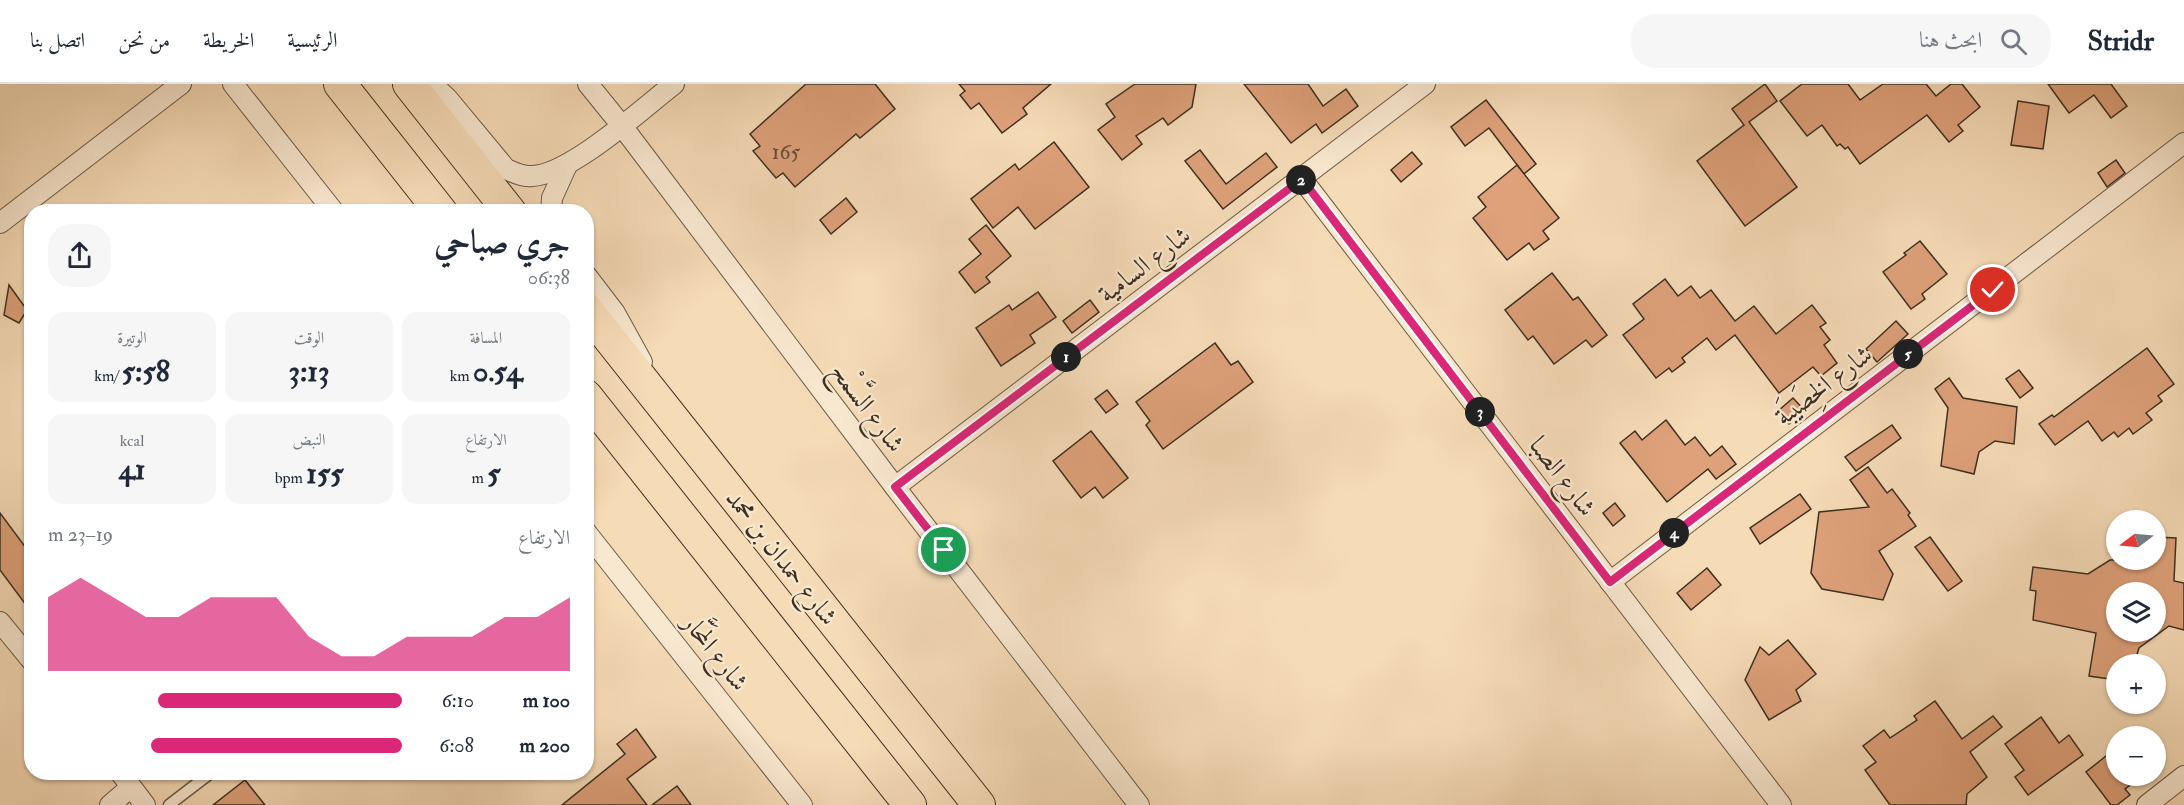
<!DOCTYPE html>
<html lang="ar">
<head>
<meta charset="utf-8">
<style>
	:root { --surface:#fff; --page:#f6f6f7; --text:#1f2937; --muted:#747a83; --line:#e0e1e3; --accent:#db2777 }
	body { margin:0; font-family:"IM FELL Double Pica",Amiri,serif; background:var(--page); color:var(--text); direction:rtl; height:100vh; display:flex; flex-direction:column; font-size:22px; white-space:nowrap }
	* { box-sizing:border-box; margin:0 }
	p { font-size:20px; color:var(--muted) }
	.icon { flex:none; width:33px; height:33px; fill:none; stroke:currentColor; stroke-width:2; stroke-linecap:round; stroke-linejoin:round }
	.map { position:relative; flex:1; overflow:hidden; direction:ltr }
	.details { position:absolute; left:24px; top:120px; width:570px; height:576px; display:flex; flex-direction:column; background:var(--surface); border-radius:24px; box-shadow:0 2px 4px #0004; direction:rtl }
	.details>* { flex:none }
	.needle { width:39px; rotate:254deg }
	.buttons { position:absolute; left:2106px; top:426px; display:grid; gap:12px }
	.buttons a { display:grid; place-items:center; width:60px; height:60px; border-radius:50%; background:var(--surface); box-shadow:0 2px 4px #0004; font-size:30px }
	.pin { position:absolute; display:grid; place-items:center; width:51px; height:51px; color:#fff; margin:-26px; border:3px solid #fff; border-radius:50%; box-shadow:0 2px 6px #0007 }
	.km { position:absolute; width:30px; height:30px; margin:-15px; border-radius:50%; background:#222; color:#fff; font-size:16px; line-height:30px; text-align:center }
	.round { display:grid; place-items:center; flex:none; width:63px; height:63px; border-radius:24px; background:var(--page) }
	.headline { display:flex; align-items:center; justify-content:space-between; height:102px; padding:0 24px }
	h1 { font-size:33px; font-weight:700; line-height:45px }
	.figures { display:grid; grid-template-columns:repeat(3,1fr); gap:9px; height:102px; padding:6px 24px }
	.figures div { display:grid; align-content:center; border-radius:15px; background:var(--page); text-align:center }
	.figures b { font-size:30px; font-weight:700 }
	.figures small { font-size:16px; font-weight:400 }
	.figures p { font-size:16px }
	.chart { height:168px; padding:12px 24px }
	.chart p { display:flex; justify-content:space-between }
	.chart svg { width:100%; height:108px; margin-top:6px; fill:var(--accent); opacity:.7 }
	ul { padding:0 24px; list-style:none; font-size:20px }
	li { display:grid; grid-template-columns:96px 72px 1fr; align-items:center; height:45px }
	li i { height:15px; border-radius:8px; background:var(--accent) }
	header { display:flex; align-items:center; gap:36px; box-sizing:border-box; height:84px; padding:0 30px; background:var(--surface); border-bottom:2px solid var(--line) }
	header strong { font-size:28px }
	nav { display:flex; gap:33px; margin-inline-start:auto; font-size:21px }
	.search { width:420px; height:54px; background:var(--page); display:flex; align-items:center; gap:15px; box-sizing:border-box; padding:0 21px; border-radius:24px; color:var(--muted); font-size:22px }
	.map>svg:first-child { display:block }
</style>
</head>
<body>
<header>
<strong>Stridr</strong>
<div class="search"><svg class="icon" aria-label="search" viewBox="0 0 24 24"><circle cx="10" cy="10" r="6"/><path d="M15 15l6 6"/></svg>ابحث هنا</div>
<nav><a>الرئيسية</a><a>الخريطة</a><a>من نحن</a><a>اتصل بنا</a></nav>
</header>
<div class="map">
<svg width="2184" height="721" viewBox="0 0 2184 721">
	<rect width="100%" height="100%" fill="#f6dbb7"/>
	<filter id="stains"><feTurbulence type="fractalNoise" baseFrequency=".00333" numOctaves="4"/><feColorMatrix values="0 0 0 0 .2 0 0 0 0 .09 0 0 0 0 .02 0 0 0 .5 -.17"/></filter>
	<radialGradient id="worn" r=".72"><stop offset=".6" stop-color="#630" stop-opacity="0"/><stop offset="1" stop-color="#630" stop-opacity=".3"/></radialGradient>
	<!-- building -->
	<g fill="#dea17a" stroke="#3d2f21" stroke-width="1.5" fill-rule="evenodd">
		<polygon points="806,0 875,0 895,25 860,54 856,50 795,103 783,89 776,94 753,67 760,62 750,50"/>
		<polygon points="959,0 1051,0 1023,24 1027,30 1002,49 979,19 971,25 960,11 965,7"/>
		<polygon points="1135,0 1196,0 1192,23 1168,41 1163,34 1136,52 1142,60 1122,76 1098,46 1115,33 1106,20"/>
		<polygon points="1244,0 1308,0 1323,22 1346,5 1358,22 1322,49 1316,40 1291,59"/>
		<polygon points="1765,0 1777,17 1749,38 1797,103 1745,142 1697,77 1744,41 1732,25"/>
		<polygon points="1802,0 1848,0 1860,16 1883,0 1926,0 1936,12 1951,0 1962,0 1980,23 1958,41 1963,47 1949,58 1927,31 1860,80 1848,63 1845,65 1840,60 1837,62 1822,41 1807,52 1780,17"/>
		<polygon points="2048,0 2111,0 2127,22 2111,34 2094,11 2069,29"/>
		<polygon points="1486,16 1536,80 1524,90 1489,44 1465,62 1451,43"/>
		<polygon points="2018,17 2049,22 2043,65 2011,61"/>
		<polygon points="1054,58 1089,103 1035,145 1018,123 993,144 971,115 1015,80 1019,86"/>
		<polygon points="1200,66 1226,100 1266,69 1277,83 1223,125 1185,77"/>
		<polygon points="1412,68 1422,80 1401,98 1391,86"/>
		<polygon points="2116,76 2125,89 2107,103 2098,89"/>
		<polygon points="1517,81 1559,134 1543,147 1549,155 1534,166 1529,159 1507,176 1473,134 1486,123 1478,113"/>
		<polygon points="846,114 857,128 831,150 820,136"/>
		<polygon points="986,141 1011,172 986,193 990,198 975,209 959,188 981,170 969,155"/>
		<polygon points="1920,157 1947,190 1922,210 1925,215 1911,225 1883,188 1906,171 1904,169"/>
		<polygon points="1552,189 1573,216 1578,213 1607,251 1592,263 1586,256 1554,280 1533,252 1528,256 1505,226"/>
		<polygon points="1665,195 1678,212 1691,202 1700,214 1711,206 1735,237 1754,222 1776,250 1812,221 1826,239 1820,243 1830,256 1824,261 1837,279 1821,292 1813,283 1779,309 1735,251 1716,266 1707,254 1682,274 1685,278 1672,288 1669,284 1656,294 1623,251 1644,235 1633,220"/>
		<polygon points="9,201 27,226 19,239 4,231"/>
		<polygon points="1038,208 1056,233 1030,251 1035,259 1001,282 976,244 1009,221 1012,226"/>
		<polygon points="1090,216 1099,228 1072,249 1063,237"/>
		<polygon points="1896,237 1908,250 1877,278 1866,265"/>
		<polygon points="1215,259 1231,281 1238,277 1253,298 1163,365 1146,341 1150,337 1136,318"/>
		<polygon points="2147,264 2174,300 2158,312 2162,317 2146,329 2152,336 2133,350 2129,344 2118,353 2114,348 2102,357 2088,337 2055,361 2039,340 2052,331 2054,333"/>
		<polygon points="2019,286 2033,304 2020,314 2006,295"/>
		<polygon points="1949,294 1963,314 2017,323 2014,360 1995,357 1979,368 1974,390 1941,382 1948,324 1935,305"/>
		<polygon points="1107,306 1118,320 1106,329 1095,315"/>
		<polygon points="1793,314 1805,327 1789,340 1778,327"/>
		<polygon points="1666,336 1685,361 1695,353 1710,372 1722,362 1736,380 1716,395 1708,385 1667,418 1620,359 1635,347 1642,356"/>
		<polygon points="1892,341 1901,354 1856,387 1845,373"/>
		<polygon points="1091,347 1128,394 1103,414 1095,403 1081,414 1053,377"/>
		<polygon points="1868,383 1887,409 1892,405 1910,429 1908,431 1916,442 1879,467 1893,490 1883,516 1822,505 1811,489 1819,428 1869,423 1850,396"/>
		<polygon points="1800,410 1811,425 1760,460 1750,444"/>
		<polygon points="1615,419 1625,432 1613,442 1603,429"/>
		<polygon points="0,429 32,472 32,529 0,486"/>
		<polygon points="1930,453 1962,497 1948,507 1915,463"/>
		<path d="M2156 453 2176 454 2174 497 2184 499V546L2169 542 2139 564 2134 580H2116V596L2089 592 2096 549 2033 536 2036 507 2030 506 2033 483 2088 490 2110 476H2156ZM2116 508H2156V548H2116Z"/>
		<polygon points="1707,484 1721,501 1691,526 1677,509"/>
		<polygon points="1788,556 1816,590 1796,606 1801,617 1769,636 1745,596 1760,563 1769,571"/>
		<polygon points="1935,617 1962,655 1993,632 2002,643 1970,668 1987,693 1967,710 1966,721 1890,721 1865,686 1876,678 1863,662 1884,646 1890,654 1917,636 1914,632"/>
		<polygon points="2041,633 2059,659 2069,651 2083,671 2028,711 2015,693 2024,686 2005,660"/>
		<polygon points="636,645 656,673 627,695 647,721 562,721 625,670 617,660"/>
		<polygon points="2116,664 2116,692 2143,692 2125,705 2130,711 2117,721 2111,721 2086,688"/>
		<polygon points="245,696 265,721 213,721"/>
		<polygon points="677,702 691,721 652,721"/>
	</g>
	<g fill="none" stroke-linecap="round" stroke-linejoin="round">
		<defs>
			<polyline id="lane" points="169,721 212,688"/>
			<g id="street">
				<polyline points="233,0 334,128"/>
				<path d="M432 0 447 14 506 85C515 89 523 93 532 92 570 91 643 24 674 0"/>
				<polyline points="588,0 622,42 895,403 1139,721"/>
				<polyline points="1302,95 1781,721"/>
				<polyline points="551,128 552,114 567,81"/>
				<polyline points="0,139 181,0"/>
				<polyline points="586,191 615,229 642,278"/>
				<polyline points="895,403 1425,0"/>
				<polyline points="586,448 802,721"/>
				<polyline points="1610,498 2184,59"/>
				<polyline points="0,538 32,577"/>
				<polyline points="120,688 145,721"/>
				<polyline points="110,721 131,703"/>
				<polyline points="2147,721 2184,692"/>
			</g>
			<g id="primary">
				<polyline points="340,0 441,128"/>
				<polyline points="409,0 510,128"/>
				<polyline points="586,225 979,721"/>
				<polyline points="586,312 910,721"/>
			</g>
		</defs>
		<!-- lane casing -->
		<use href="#lane" stroke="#6b5a46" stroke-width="13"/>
		<!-- street casing -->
		<use href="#street" stroke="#6b5a46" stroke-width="22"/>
		<!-- primary casing -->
		<use href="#primary" stroke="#3d2f21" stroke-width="34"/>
		<!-- lane -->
		<use href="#lane" stroke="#f9e8d0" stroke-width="10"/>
		<!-- street -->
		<use href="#street" stroke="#f9e8d0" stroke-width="20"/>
		<!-- primary -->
		<use href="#primary" stroke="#f6dbb7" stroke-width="32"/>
	</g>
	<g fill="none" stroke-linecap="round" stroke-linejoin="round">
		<defs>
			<polyline id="route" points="944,466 895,403 1302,95 1610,498 1993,206"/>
		</defs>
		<!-- route casing -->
		<use href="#route" stroke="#fff" stroke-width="12"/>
		<!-- route -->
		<use href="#route" stroke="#db2777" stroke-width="8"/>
	</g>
	<g text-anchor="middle" stroke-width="4.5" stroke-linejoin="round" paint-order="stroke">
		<!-- number labels -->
		<g font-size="22" fill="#654c37">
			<text x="786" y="75">165</text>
		</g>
		<!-- street labels -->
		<g font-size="26" fill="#3d2f21" stroke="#f9e8d0">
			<text transform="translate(1144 180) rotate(-37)" y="9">شارع السامية</text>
			<text transform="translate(1823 301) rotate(-37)" y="9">شارع الخِصَيبَة</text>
			<text transform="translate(868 323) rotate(53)" y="9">شارع السَّمْح</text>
			<text transform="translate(1563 392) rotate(53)" y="9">شارع الصبا</text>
			<text transform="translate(782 473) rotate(52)" y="9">شارع حمدان بن محمد</text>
			<text transform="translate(716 568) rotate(52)" y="9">شارع المَحَّار</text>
		</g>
	</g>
	<rect width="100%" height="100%" filter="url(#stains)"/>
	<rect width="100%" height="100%" fill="url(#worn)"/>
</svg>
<div class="buttons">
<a><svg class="needle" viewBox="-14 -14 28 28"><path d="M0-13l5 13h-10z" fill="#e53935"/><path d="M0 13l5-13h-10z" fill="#747a83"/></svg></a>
<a><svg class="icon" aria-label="layers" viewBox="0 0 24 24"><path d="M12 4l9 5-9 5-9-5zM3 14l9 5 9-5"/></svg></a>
<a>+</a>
<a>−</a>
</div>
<div class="pin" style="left:944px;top:466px;background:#1e9e55"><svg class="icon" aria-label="arrive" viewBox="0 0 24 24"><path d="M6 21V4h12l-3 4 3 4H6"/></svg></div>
<div class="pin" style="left:1993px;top:206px;background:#d93025"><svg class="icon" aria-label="check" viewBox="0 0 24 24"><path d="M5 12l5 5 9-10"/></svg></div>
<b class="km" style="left:1066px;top:273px">1</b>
<b class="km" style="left:1301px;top:96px">2</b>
<b class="km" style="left:1480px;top:328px">3</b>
<b class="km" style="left:1674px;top:449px">4</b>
<b class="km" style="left:1908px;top:270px">5</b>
<section class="details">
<div class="headline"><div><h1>جري صباحي</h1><p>06:38</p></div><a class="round"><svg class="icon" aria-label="share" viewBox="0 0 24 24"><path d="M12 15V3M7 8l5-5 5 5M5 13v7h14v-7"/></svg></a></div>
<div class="figures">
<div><p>المسافة</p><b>0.54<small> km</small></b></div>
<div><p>الوقت</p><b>3:13</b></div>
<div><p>الوتيرة</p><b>5:58<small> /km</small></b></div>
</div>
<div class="figures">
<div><p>الارتفاع</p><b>5<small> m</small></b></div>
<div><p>النبض</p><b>155<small> bpm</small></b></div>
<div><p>kcal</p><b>41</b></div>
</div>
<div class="chart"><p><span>الارتفاع</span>19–23 m</p>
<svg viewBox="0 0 160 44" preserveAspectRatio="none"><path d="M0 44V14L10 6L20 14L30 22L40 22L50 14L60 14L70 14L80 30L90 38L100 38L110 30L120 30L130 30L140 22L150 22L160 14V44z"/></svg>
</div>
<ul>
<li><b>100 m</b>6:10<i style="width:69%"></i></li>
<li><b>200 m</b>6:08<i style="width:71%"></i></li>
</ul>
</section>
</div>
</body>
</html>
